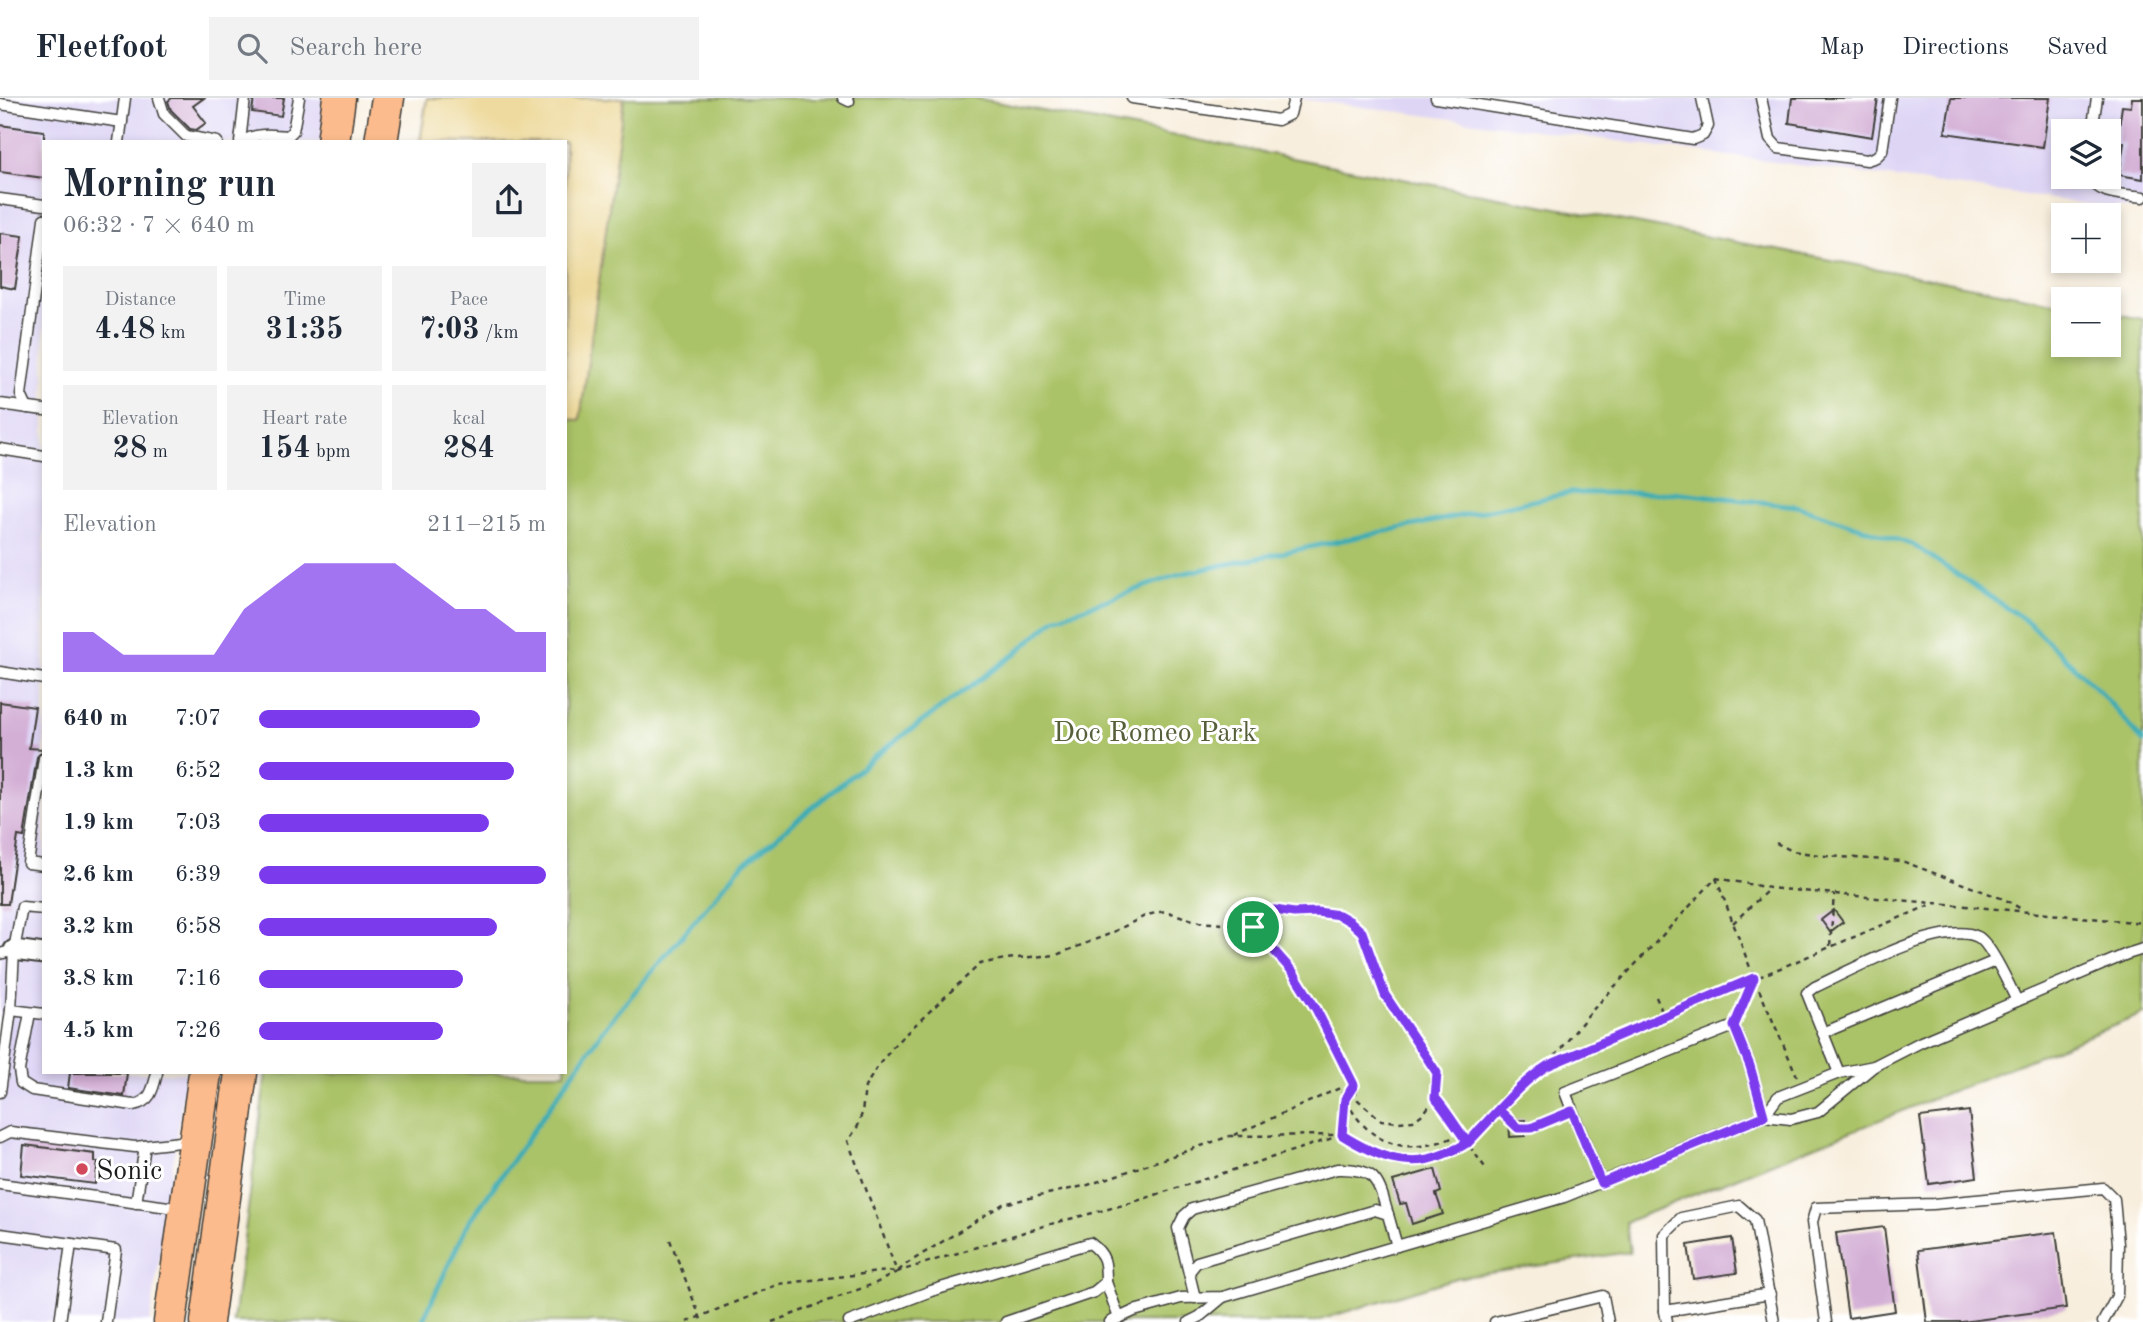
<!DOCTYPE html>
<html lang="en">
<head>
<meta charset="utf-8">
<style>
	:root { --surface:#fff; --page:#f2f2f3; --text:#1f2937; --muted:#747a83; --line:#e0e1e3; --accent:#7c3aed }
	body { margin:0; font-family:"Old Standard TT",serif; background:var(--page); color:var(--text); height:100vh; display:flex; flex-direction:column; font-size:26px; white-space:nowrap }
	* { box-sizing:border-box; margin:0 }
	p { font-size:23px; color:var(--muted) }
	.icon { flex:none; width:38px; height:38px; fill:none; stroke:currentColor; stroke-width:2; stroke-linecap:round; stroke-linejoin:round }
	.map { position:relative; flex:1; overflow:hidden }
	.details { position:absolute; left:42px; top:42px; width:525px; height:934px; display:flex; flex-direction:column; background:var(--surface); border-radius:0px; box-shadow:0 4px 10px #0003 }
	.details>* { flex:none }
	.controls { position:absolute; left:2051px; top:21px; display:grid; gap:14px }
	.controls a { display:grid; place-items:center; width:70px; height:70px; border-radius:0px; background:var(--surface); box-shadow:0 4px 10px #0003; font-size:35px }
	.pin { position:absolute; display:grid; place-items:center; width:60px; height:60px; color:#fff; margin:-30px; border:4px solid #fff; border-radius:50%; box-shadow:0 2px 7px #0007 }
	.round { display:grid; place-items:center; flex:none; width:74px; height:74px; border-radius:0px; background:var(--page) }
	.overview { display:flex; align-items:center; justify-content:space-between; height:119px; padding:0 21px }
	h1 { font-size:38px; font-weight:800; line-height:52px }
	.figures { display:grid; grid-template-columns:repeat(3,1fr); gap:10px; height:119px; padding:7px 21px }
	.figures div { display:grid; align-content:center; border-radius:0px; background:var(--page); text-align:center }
	.figures b { font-size:30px; font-weight:800 }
	.figures small { font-size:19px; font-weight:400 }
	.figures p { font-size:19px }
	.chart { height:196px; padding:14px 21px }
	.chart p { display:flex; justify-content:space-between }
	.chart svg { width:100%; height:126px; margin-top:7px; fill:var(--accent); opacity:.7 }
	ul { padding:0 21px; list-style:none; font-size:23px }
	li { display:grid; grid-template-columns:112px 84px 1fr; align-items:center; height:52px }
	li i { height:18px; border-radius:9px; background:var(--accent) }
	header { display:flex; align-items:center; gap:42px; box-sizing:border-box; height:98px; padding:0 35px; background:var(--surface); border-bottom:2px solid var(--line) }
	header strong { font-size:33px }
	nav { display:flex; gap:38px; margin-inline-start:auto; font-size:24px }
	.search { width:490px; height:63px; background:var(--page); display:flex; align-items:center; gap:18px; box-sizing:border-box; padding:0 24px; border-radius:0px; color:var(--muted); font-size:26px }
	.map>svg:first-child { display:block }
</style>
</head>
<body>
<header>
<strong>Fleetfoot</strong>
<div class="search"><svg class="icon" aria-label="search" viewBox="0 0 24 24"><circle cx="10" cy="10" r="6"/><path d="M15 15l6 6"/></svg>Search here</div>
<nav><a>Map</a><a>Directions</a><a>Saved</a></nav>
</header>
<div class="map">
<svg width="2143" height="1224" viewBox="0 0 2143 1224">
	<rect width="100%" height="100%" fill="#fff"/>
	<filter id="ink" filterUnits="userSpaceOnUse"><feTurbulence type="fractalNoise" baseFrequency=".0143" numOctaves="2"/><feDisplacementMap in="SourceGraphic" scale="14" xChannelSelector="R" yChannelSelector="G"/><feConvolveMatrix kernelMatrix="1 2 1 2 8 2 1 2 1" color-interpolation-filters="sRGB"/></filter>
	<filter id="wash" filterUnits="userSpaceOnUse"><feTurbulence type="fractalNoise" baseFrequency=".00686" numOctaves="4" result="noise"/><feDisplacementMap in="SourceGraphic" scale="28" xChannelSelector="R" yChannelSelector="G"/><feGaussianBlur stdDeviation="1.57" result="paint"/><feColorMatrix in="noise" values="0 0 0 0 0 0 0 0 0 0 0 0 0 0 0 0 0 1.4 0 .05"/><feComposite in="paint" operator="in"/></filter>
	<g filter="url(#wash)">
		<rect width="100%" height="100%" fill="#f8eedd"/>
		<!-- built -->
		<g fill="#ded5f5" fill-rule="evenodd">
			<polygon points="0,0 326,0 320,44 44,44 44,975 186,975 150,1224 0,1224"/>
			<path d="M1295 0H2143V113ZM2063 33H2109V79H2063Z"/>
		</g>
		<!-- green -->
		<polygon fill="#abc368" stroke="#647042" stroke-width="2" points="624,0 975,0 2063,206 2063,247 2109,247 2109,215 2143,221 2143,916 1626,1124 1630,1154 1456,1180 1313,1224 233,1224 266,975 565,975 565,321 580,322"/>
		<!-- sand -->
		<polygon fill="#eeda9e" stroke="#857b5d" stroke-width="2" points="427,0 624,0 580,322 565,321 565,44 420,44"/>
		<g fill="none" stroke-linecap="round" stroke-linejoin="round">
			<!-- stream -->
			<polyline stroke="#3bacb4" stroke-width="5" points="422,1224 467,1127 606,928 741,768 879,655 1015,556 1056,520 1180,476 1570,395 1682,395 1796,408 1913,447 2028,524 2101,595 2143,643"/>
		</g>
		<g id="blocks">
			<!-- building -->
			<g fill="#d3aed5">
				<polygon points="172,0 204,0 193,8 206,25 196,32 190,31 171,12 168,3"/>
				<polygon points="254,0 284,0 281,18 252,14"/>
				<polygon points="1792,0 1878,0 1872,39 1789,25"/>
				<polygon points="1951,0 2050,0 2043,49 1945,35"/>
				<polygon points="2132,0 2143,0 2143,81 2119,77 2124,45 2117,44 2122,8 2131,9"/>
				<polygon points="0,27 44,33 44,80 0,74"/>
				<polygon points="0,135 23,138 15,191 0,188"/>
				<polygon points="0,604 35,609 29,650 44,651 37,659 24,739 18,738 8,806 0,806"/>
				<polygon points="1834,812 1843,824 1830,834 1821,822"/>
				<polygon points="70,975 127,975 124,998 68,990"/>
				<polygon points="1969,1013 1977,1079 1929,1086 1920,1019"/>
				<polygon points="1525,1022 1525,1038 1510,1039 1509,1023"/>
				<polygon points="24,1047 95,1056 95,1064 98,1064 95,1086 21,1077"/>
				<polygon points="1435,1071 1441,1094 1436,1096 1443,1116 1412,1126 1406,1105 1400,1106 1393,1083"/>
				<polygon points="1884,1129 1895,1213 1848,1220 1836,1135"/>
				<polygon points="2056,1134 2066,1210 1962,1224 1927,1224 1918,1152"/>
				<polygon points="1732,1140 1737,1175 1693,1181 1688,1147"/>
			</g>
		</g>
	</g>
	<g filter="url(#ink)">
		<use href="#blocks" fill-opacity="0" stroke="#3d3c39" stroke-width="2"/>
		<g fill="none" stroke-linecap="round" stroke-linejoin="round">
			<defs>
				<g id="service">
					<polyline points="159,0 164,16 186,38 217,44"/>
					<polyline points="843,0 849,3"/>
					<polyline points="1132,0 1278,22 1290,16 1294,0"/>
					<polyline points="1436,0 1693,41 1703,37 1708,28 1702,0"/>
					<polyline points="1761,0 1770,41 1778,50 1867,62 1876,59 1882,53 1890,0"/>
					<polyline points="0,6 122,24"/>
					<polyline points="2092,33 2097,0"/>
					<polyline points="119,44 125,0"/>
					<polyline points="240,44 245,0"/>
					<path d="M242 44C256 34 271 37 288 38L293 33 299 0"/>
					<path d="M2090 79C2098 98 2124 96 2143 99"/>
					<polyline points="0,101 44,107"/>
					<polyline points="0,306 44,312"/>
					<polyline points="27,310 21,297 44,121"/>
					<polyline points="0,351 44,358"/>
					<polyline points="0,574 44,581"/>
					<polyline points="44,660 28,765 44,767"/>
					<polyline points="0,856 14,852"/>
					<polyline points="11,912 14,852 22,809 44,811"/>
					<path d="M30 915 19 972 21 985 32 992 133 1007C151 1004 153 991 157 975"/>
					<polyline points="1823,935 1995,863"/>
					<path d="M1839 975 1807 895 1815 889C1850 873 1943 821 1978 839 1990 845 2010 889 2017 903"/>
					<polyline points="0,994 11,912 44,916"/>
					<polyline points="1764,1018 1778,999 1839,975 1874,968"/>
					<polyline points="0,1039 10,1034 135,1049 189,1043"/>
					<polyline points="1601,1085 1565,994 1734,928 1750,968 1764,1018"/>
					<polyline points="0,1086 183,1111"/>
					<polyline points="136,1105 145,1048"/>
					<polyline points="0,1136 116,1152 106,1224"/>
					<polyline points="1189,1174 1197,1164 1375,1112 1388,1116"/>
					<polyline points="1106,1184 1119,1220"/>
					<path d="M1195 1200 1178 1130 1184 1118 1192 1111 1337 1071C1372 1070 1378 1079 1386 1110 1390 1123 1393 1135 1397 1148"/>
					<polyline points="1665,1213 1770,1196"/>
					<polyline points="60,1224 71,1146"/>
					<path d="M849 1224 931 1193 1090 1145C1106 1157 1106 1165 1106 1184L1094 1194 1006 1224"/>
					<polyline points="1110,1224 1134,1213 1181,1200 1223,1199 1564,1099 1764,1018 1791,1021 1818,1014 1874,968 1921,944 2127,856 2143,851"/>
					<polyline points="1189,1224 1199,1219 1223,1199"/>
					<polyline points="1495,1224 1603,1198 1608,1224"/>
					<polyline points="1667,1224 1665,1213 1664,1137 1681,1120 1739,1108 1755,1122 1774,1224"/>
					<polyline points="1826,1224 1812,1124 1816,1110 1933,1106 2103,1090 2114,1101 2118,1146 2117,1198 2103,1224"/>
				</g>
				<polyline id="minor" points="14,852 44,856"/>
				<g id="primary">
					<polyline points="333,44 339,0"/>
					<polyline points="381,44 388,0"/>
					<polyline points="170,1224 205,975"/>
					<polyline points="207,1224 241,975"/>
				</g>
			</defs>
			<!-- service casing -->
			<use href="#service" stroke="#3d3c39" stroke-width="13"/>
			<!-- minor casing -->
			<use href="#minor" stroke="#3d3c39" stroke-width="23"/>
			<!-- primary casing -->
			<use href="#primary" stroke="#3d3c39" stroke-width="35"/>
			<!-- path -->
			<g stroke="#3d3c39" stroke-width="2.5" stroke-dasharray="5 5" stroke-linecap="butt">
				<polyline points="1776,745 1792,753 1826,758 1902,763 2006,802 2023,812"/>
				<polyline points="1716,780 1754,880 1797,978"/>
				<polyline points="1716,780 1770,790 1932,805"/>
				<polygon points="1275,812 1294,815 1317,814 1339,817 1351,824 1362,834 1385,897 1437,975 1435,1000 1424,1015 1413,1023 1399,1024 1381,1022 1358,1002 1354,987 1316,911 1293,874 1253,829 1252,823 1257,815"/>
				<polyline points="1252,823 1223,826 1199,824 1165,813 1147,817 1107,837 1056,857 1005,861 980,866 896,945 878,968 865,989 862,1015 858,1028 848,1043 897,1174 1047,1127 1127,1106 1342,1037 1344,1001 1354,987"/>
				<polyline points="1733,825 1769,791"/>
				<polyline points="1830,848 1834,796"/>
				<polyline points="1656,899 1664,918"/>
				<polyline points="1738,915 1754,880"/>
				<polyline points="1549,966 1588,917 1716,780"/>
				<polyline points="1435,1000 1440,1004 1445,1015 1487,1072"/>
				<polyline points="1499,1012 1518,1030 1531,1030 1560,1018"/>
				<path d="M1234 1037 1340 990C1365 1047 1404 1062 1461 1036"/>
				<polyline points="670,1142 702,1224"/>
				<polyline points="687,1224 779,1186 887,1173 897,1174 908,1165 1003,1106 1088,1087 1230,1038 1342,1037 1367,1053 1387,1060 1413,1064 1433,1061 1468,1045 1535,976 1547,968 1935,805 2143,825"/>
				<polyline points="772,1224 876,1185 897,1174"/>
			</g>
			<!-- service -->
			<use href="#service" stroke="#fff" stroke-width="10"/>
			<!-- minor -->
			<use href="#minor" stroke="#fff" stroke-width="19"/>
			<!-- primary -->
			<use href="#primary" stroke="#fbbb8c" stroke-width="32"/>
		</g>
	</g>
	<g fill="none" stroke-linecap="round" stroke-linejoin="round" filter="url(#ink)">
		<defs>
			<path id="route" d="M1253 829 1251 823 1257 815 1275 812 1294 815 1317 814 1339 817 1351 824 1362 834 1385 897 1437 975 1435 1000C1442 1006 1460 1035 1468 1045L1499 1012 1518 1030H1531L1572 1013 1601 1085 1764 1018 1750 968 1734 928 1754 880 1547 968C1523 983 1503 1007 1483 1028 1478 1033 1474 1039 1468 1044 1462 1049 1452 1053 1444 1056 1407 1072 1374 1057 1342 1037L1345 1001 1354 987 1316 911 1293 874 1253 829"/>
		</defs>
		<!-- route casing -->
		<use href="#route" stroke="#fff" stroke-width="14"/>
		<!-- route -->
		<use href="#route" stroke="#7c3aed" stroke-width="9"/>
	</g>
	<!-- markers -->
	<circle fill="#d1495b" stroke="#fff" stroke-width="2.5" cx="82" cy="1071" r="7"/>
	<g text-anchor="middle" stroke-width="6" stroke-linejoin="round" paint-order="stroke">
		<!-- park labels -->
		<g font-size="28" fill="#555f3a" stroke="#fff">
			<text x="1155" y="643">Doc Romeo Park</text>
		</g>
		<!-- poi labels -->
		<g font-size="28" fill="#1c1c1c" stroke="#fff" text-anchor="start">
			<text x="96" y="1081">Sonic</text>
		</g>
	</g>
</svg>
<div class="controls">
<a><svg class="icon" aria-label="layers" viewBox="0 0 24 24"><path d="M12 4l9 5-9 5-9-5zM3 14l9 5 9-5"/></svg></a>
<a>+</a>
<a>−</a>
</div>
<div class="pin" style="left:1253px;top:829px;background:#1e9e55"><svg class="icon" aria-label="arrive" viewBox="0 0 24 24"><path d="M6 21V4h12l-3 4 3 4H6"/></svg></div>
<section class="details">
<div class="overview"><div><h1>Morning run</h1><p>06:32 · 7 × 640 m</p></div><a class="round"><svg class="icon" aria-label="share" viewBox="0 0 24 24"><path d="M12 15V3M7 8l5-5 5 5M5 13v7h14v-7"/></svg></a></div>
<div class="figures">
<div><p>Distance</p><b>4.48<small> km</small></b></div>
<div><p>Time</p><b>31:35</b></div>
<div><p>Pace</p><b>7:03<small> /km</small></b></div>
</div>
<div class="figures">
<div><p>Elevation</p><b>28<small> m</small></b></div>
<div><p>Heart rate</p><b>154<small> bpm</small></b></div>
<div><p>kcal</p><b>284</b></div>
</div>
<div class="chart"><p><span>Elevation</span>211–215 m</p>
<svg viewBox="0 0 160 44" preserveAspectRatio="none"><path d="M0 44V30L10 30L20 38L30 38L40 38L50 38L60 22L70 14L80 6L90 6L100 6L110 6L120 14L130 22L140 22L150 30L160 30V44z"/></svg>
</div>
<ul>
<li><b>640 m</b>7:07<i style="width:77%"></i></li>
<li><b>1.3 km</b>6:52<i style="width:89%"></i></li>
<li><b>1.9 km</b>7:03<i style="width:80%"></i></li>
<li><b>2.6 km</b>6:39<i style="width:100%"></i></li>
<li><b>3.2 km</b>6:58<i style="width:83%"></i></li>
<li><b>3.8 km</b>7:16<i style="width:71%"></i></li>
<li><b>4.5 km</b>7:26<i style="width:64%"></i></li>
</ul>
</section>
</div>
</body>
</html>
